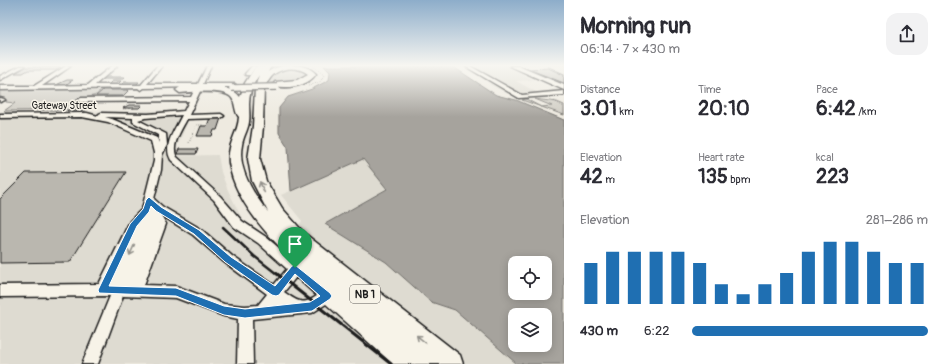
<!DOCTYPE html>
<html lang="en">
<head>
<meta charset="utf-8">
<style>
	:root { --surface:#fff; --page:#f2f2f3; --text:#2b2b33; --muted:#7c7c81; --accent:#1f6fb2 }
	body { margin:0; font-family:Pangolin,sans-serif; background:var(--page); color:var(--text); height:100vh; display:flex; flex-direction:column; font-size:15px; white-space:nowrap }
	* { box-sizing:border-box; margin:0 }
	p { font-size:13px; color:var(--muted) }
	.icon { flex:none; width:22px; height:22px; fill:none; stroke:currentColor; stroke-width:2; stroke-linecap:round; stroke-linejoin:round }
	.map { position:relative; flex:1; overflow:hidden }
	.panel { display:flex; flex-direction:column; background:var(--surface); width:380px }
	.panel>* { flex:none }
	.controls { position:absolute; left:508px; top:256px; display:grid; gap:8px }
	.controls a { display:grid; place-items:center; width:44px; height:44px; border-radius:8px; background:var(--surface); box-shadow:0 2px 10px #0003; font-size:20px }
	.pin { position:absolute; display:grid; place-items:center; width:34px; height:34px; color:#fff; margin:-41px -17px; border-radius:50% 50% 50% 0; rotate:-45deg; box-shadow:0 0 4px #0007 }
	.pin .icon { rotate:45deg }
	.round { display:grid; place-items:center; flex:none; width:42px; height:42px; border-radius:12px; background:var(--page) }
	.overview { display:flex; align-items:center; justify-content:space-between; height:68px; padding:0 16px }
	h1 { font-size:22px; font-weight:700; line-height:30px }
	.metrics { display:grid; grid-template-columns:repeat(3,1fr); gap:6px; height:68px; padding:4px 16px }
	.metrics div { display:grid; align-content:center }
	.metrics b { font-size:20px; font-weight:700 }
	.metrics small { font-size:11px; font-weight:400 }
	.metrics p { font-size:11px }
	.chart { height:112px; padding:8px 16px }
	.chart p { display:flex; justify-content:space-between }
	.chart svg { width:100%; height:72px; margin-top:4px; stroke:var(--accent); stroke-width:6 }
	ul { padding:0 16px; list-style:none; font-size:13px }
	li { display:grid; grid-template-columns:64px 48px 1fr; align-items:center; height:30px }
	li i { height:10px; border-radius:5px; background:var(--accent) }
	main { display:flex; flex:1; min-height:0 }
	.map>svg:first-child { display:block }
</style>
</head>
<body>
<main>
<div class="map">
<svg width="564" height="364" viewBox="0 0 564 364">
	<rect width="100%" height="100%" fill="#eeeae0"/>
	<filter id="ink" filterUnits="userSpaceOnUse"><feTurbulence type="fractalNoise" baseFrequency=".025" numOctaves="2"/><feDisplacementMap in="SourceGraphic" scale="8" xChannelSelector="R" yChannelSelector="G"/><feConvolveMatrix kernelMatrix="1 2 1 2 8 2 1 2 1" color-interpolation-filters="sRGB"/></filter>
	<g filter="url(#ink)">
		<!-- built -->
		<g fill="#dedbd1">
			<polygon points="464,66 506,66 534,80 516,81 538,93 508,94 489,84 491,84"/>
			<polygon points="193,110 173,156 218,155 221,172 227,188 244,223 266,236 298,227 302,221 281,195 363,159 387,189 326,224 386,262 431,302 455,310 517,364 0,364 0,113"/>
		</g>
		<!-- green -->
		<g fill="#cfccc3" stroke="#767470">
			<path d="M289 68 299 69 309 74 302 80 267 83C271 73 278 71 289 68Z"/>
			<polygon points="0,88 104,88 96,95 81,99 68,110 4,111 15,103 6,102 7,100 0,100"/>
			<polygon points="526,99 541,107 552,106 535,99 557,102 564,105 564,115 522,100"/>
		</g>
		<!-- water -->
		<path fill="#a6a39d" stroke="#6f6d69" fill-rule="evenodd" d="M324 66H452L496 95 516 100 564 120V364H517L455 310 431 302 386 262 325 224 387 189 363 159 291 191 288 147 279 133V108L288 97 312 89 329 80 330 72ZM515 263H545V293H515ZM515 315H545V345H515Z"/>
		<!-- building -->
		<g fill="#bab7af" stroke="#1c1c1c">
			<polygon points="26,67 61,67 56,70 28,70 23,73 15,73"/>
			<polygon points="548,68 564,75 564,83 528,69"/>
			<polygon points="106,77 125,77 123,79 103,79"/>
			<polygon points="67,80 73,80 65,85 56,85"/>
			<polygon points="112,81 121,81 117,85 108,85"/>
			<polygon points="124,82 139,82 137,84 121,85"/>
			<polygon points="103,90 129,90 123,96 96,96"/>
			<polygon points="129,105 142,105 139,108 123,108"/>
			<polygon points="72,106 91,106 85,111 67,111"/>
			<polygon points="210,118 221,118 217,130 214,130 212,136 197,136 201,126 207,126"/>
			<polygon points="179,149 198,149 196,154 177,154"/>
			<polygon points="126,172 70,262 0,263 0,199 26,173"/>
		</g>
		<g fill="none" stroke-linecap="round" stroke-linejoin="round">
			<defs>
				<g id="minor">
					<polygon points="20,66 25,66 0,80 0,76"/>
					<path d="M66 66H71L42 86 88 85 112 66H117L95 85H141L157 66H162L147 84H198L207 66H211L203 84H235L236 85 233 87H202L189 115 221 114 224 116 221 118 187 119C182 129 170 146 177 157L220 196 242 221 266 237 410 359 413 364H393L326 304 312 313 252 319 253 364H237L238 319 224 316 176 298 123 296 98 364H82L110 296 0 297V285L99 284 130 221 142 209 154 161V153L151 141 108 122 82 117 0 118V114L87 113 98 116 99 114 101 113 148 114 184 111 189 101 81 102 78 100 81 98 191 97 196 87 144 88 141 90 138 88 0 90V86H34ZM182 115C176 128 162 145 171 160L214 200 234 227 258 243 287 269 274 285 232 256 201 229 163 207 154 199 161 170 162 155 167 145 166 134 138 120 145 118ZM105 117 133 118V122L158 135 159 143 157 138 112 119ZM161 215 193 235 224 262 267 294 258 305 245 306 224 304 176 286 144 285 166 224ZM296 277 317 296C302 306 297 301 284 292Z"/>
					<polygon points="252,66 256,66 250,75 246,75 245,74"/>
					<polygon points="465,66 470,66 522,95 564,91 564,95 519,98"/>
					<polygon points="0,98 4,99 5,100 0,102"/>
				</g>
				<polygon id="major" points="510,66 518,66 564,85 564,90"/>
				<path id="highway" d="M256 66 262 67 263 66H271L268 72C280 63 306 62 316 74 308 86 289 89 275 86L274 84 275 82 297 80 308 74C298 66 281 67 272 76 269 79 268 83 264 85L263 126 260 159 266 181 282 208 304 233 460 355 463 364H408C383 342 359 319 334 297 298 265 236 214 229 163 227 143 238 134 239 117 234 112 236 102 231 97 223 89 191 92 180 93L176 90 180 87C196 87 230 82 240 97L245 83ZM259 75 255 88 253 126 248 159 252 181 268 212C254 195 237 169 242 145 243 137 248 130 249 122 250 116 249 110 249 104 249 93 253 84 259 75Z"/>
			</defs>
			<!-- minor casing -->
			<use href="#minor" stroke="#1c1c1c" stroke-width="3"/>
			<!-- major casing -->
			<use href="#major" stroke="#1c1c1c" stroke-width="3"/>
			<!-- highway casing -->
			<use href="#highway" stroke="#1c1c1c" stroke-width="3"/>
			<!-- path -->
			<g stroke="#1c1c1c" stroke-width="1" stroke-dasharray="0.5 2" stroke-linecap="butt">
				<polyline points="308,86 320,82 324,75 313,66"/>
				<polyline points="554,101 564,107"/>
				<polyline points="123,109 135,108"/>
				<polyline points="189,143 196,125 204,125"/>
			</g>
			<!-- minor -->
			<use href="#minor" fill="#f7f3e8" fill-rule="evenodd"/>
			<!-- major -->
			<use href="#major" fill="#f7f3e8" fill-rule="evenodd"/>
			<!-- highway -->
			<use href="#highway" fill="#f7f3e8" fill-rule="evenodd"/>
			<!-- rail-far2 -->
			<polyline stroke="#1c1c1c" stroke-width="1" points="547,66 564,74"/>
			<!-- rail-far1 -->
			<polyline stroke="#1c1c1c" stroke-width="2.5" points="223,227 254,256 277,274"/>
			<!-- rail -->
			<polyline stroke="#1c1c1c" stroke-width="3" points="276,273 391,364"/>
			<defs>
				<polyline id="minor-bridge" points="232,88 277,87"/>
			</defs>
			<!-- minor-bridge casing -->
			<use href="#minor-bridge" stroke="#1c1c1c" stroke-width="8" stroke-linecap="butt"/>
			<!-- minor-bridge -->
			<use href="#minor-bridge" stroke="#f7f3e8" stroke-width="5.5"/>
		</g>
		<!-- one-way arrows -->
		<defs><path id="oneway-shaft" d="M-6 0H5M1.5-3L5.5 0L1.5 3" fill="none" stroke-width="1.6" stroke-linecap="round" stroke-linejoin="round"/></defs>
		<g stroke="#94928c">
			<use href="#oneway-shaft" transform="translate(262 187) rotate(-113)"/>
			<use href="#oneway-shaft" transform="translate(132 250) rotate(114)"/>
			<use href="#oneway-shaft" transform="translate(421 339) rotate(-141)"/>
		</g>
	</g>
	<!-- sky -->
	<linearGradient id="sky" x2="0" y2="1"><stop stop-color="#8dadca"/><stop offset="0.56" stop-color="#f7f6f1"/><stop offset="1" stop-color="#f7f6f1" stop-opacity="0"/></linearGradient>
	<rect width="564" height="117" fill="url(#sky)"/>
	<!-- route -->
	<path fill="#1f6fb2" stroke="#fff" fill-rule="evenodd" d="M149 197 161 207 199 230 231 257 275 286 292 266 295 265 330 293 332 296 330 299 312 311 245 318 224 315 176 296 99 293 98 290 130 224 143 209 146 200ZM151 206 156 211 194 234 225 262 272 295 276 296 279 295 295 274 320 296 310 302 245 309 224 306 176 288 109 286 137 226 149 212Z"/>
	<g text-anchor="middle" stroke-width="3" stroke-linejoin="round" paint-order="stroke">
		<!-- far-street labels -->
		<g font-size="10" fill="#1c1c1c" stroke="#f7f3e8">
			<text x="64" y="109">Gateway Street</text>
		</g>
		<!-- shield labels -->
		<rect fill="#f7f3e8" stroke="#5e5c59" stroke-width="1" x="350" y="285" width="30" height="18" rx="3"/>
		<g font-size="11" font-weight="bold" fill="#1c1c1c">
			<text x="365" y="298">NB 1</text>
		</g>
	</g>
</svg>
<div class="controls">
<a><svg class="icon" aria-label="locate" viewBox="0 0 24 24"><circle cx="12" cy="12" r="6"/><path d="M12 2v4M12 18v4M2 12h4M18 12h4"/></svg></a>
<a><svg class="icon" aria-label="layers" viewBox="0 0 24 24"><path d="M12 4l9 5-9 5-9-5zM3 14l9 5 9-5"/></svg></a>
</div>
<div class="pin" style="left:295px;top:268px;background:#1e9e55"><svg class="icon" aria-label="arrive" viewBox="0 0 24 24"><path d="M6 21V4h12l-3 4 3 4H6"/></svg></div>
</div>
<section class="panel">
<div class="overview"><div><h1>Morning run</h1><p>06:14 · 7 × 430 m</p></div><a class="round"><svg class="icon" aria-label="share" viewBox="0 0 24 24"><path d="M12 15V3M7 8l5-5 5 5M5 13v7h14v-7"/></svg></a></div>
<div class="metrics">
<div><p>Distance</p><b>3.01<small> km</small></b></div>
<div><p>Time</p><b>20:10</b></div>
<div><p>Pace</p><b>6:42<small> /km</small></b></div>
</div>
<div class="metrics">
<div><p>Elevation</p><b>42<small> m</small></b></div>
<div><p>Heart rate</p><b>135<small> bpm</small></b></div>
<div><p>kcal</p><b>223</b></div>
</div>
<div class="chart"><p><span>Elevation</span>281–286 m</p>
<svg viewBox="0 0 160 44" preserveAspectRatio="none"><path d="M5 44V19M15 44V12M25 44V12M35 44V12M45 44V12M55 44V19M65 44V32M75 44V38M85 44V32M95 44V25M105 44V12M115 44V6M125 44V6M135 44V12M145 44V19M155 44V19"/></svg>
</div>
<ul>
<li><b>430 m</b>6:22<i style="width:100%"></i></li>
</ul>
</section>
</main>
</body>
</html>
